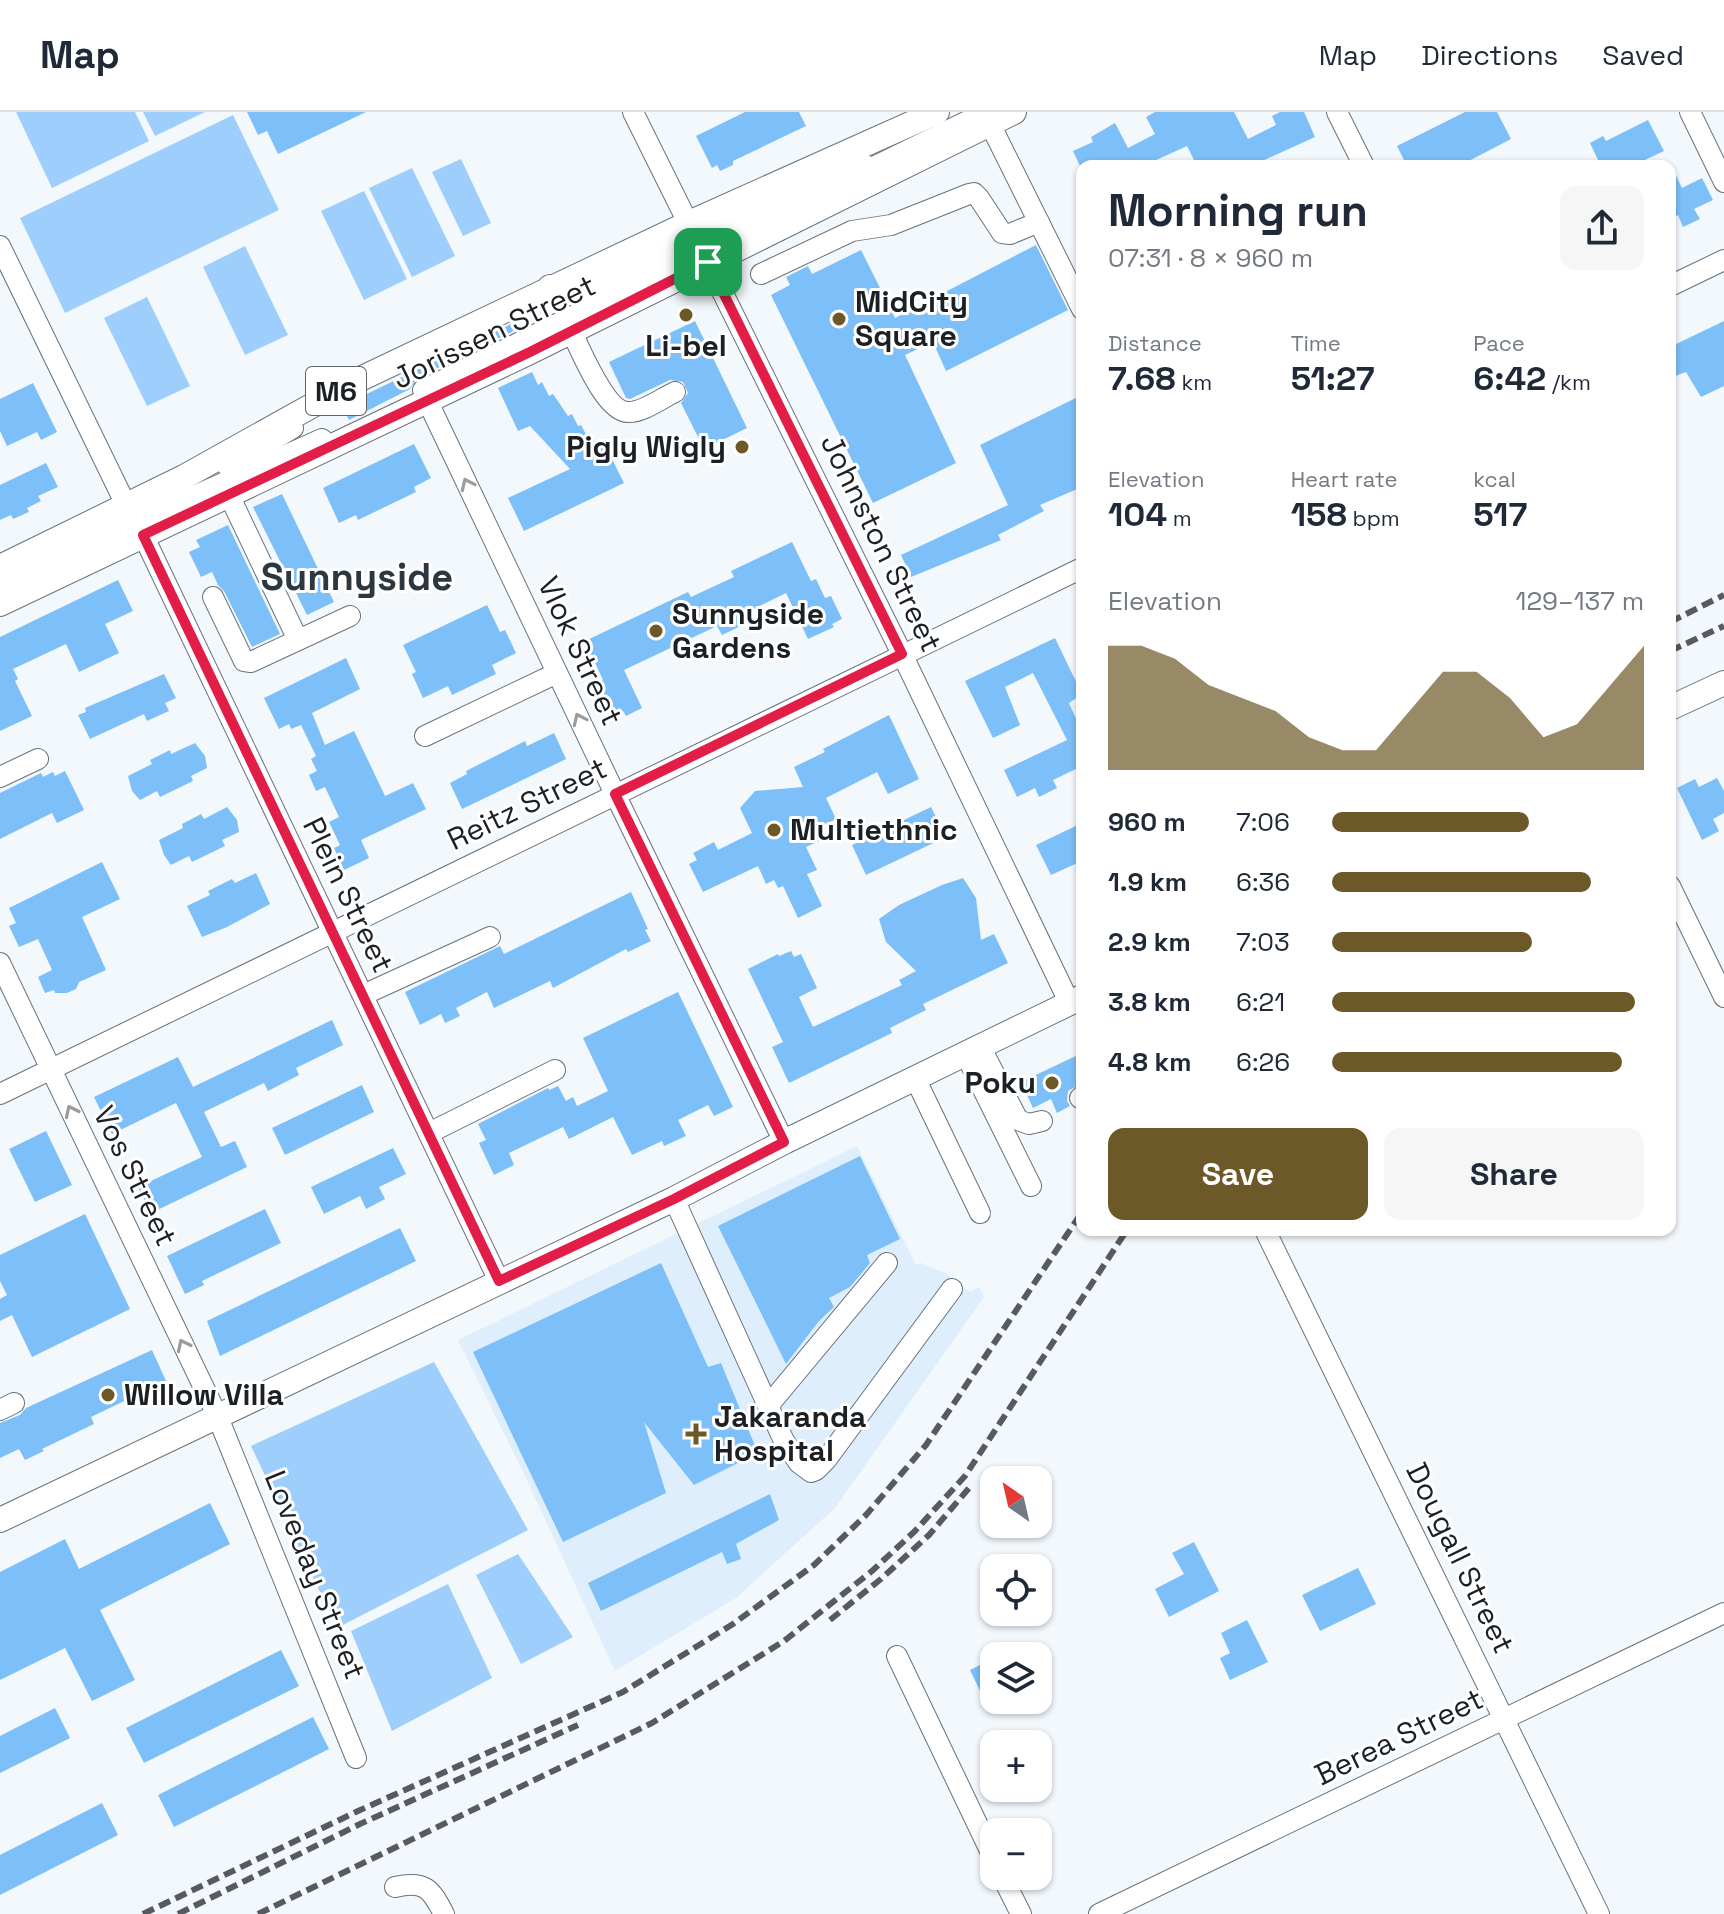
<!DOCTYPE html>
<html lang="en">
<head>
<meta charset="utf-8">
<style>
	:root { --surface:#fff; --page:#f6f6f7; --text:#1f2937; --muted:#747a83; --line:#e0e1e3; --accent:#6d5928 }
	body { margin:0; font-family:"Space Grotesk",sans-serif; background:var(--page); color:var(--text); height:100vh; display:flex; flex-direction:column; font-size:30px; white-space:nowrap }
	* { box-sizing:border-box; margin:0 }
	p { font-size:26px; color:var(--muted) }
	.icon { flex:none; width:44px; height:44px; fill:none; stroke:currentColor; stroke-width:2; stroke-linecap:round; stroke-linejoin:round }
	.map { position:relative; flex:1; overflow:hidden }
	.panel { position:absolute; left:1076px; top:48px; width:600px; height:1076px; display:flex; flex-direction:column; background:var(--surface); border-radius:16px; box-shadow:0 2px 6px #0004 }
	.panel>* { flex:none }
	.needle { width:52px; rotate:326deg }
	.controls { position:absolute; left:980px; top:1354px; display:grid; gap:16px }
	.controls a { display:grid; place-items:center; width:72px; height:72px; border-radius:16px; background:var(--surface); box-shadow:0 2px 6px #0004; font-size:40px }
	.pin { position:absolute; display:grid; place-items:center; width:68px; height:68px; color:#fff; margin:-34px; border-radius:16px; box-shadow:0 4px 12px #0006 }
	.round { display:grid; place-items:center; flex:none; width:84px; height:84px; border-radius:16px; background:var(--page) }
	.summary { display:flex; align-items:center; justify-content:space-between; height:136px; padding:0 32px }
	h1 { font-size:44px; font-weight:600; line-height:60px }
	.metrics { display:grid; grid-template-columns:repeat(3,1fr); gap:12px; height:136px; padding:8px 32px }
	.metrics div { display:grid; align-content:center }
	.metrics b { font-size:34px; font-weight:600 }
	.metrics small { font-size:22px; font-weight:400 }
	.metrics p { font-size:22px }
	.chart { height:224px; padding:16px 32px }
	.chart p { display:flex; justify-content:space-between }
	.chart svg { width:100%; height:144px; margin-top:8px; fill:var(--accent); opacity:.7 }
	.button { display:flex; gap:16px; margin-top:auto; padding:16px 32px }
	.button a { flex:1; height:92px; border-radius:16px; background:var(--accent); color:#fff; font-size:32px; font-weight:600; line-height:92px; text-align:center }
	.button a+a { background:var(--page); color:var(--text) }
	ul { padding:0 32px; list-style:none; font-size:26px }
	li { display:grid; grid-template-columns:128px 96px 1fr; align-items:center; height:60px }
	li i { height:20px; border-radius:10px; background:var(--accent) }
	header { display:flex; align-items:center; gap:48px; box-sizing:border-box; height:112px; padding:0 40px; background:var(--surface); border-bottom:2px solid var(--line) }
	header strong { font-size:38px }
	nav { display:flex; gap:44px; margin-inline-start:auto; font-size:28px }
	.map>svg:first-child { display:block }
</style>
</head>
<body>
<header>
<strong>Map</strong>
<nav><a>Map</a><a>Directions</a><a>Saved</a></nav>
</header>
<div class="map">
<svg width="1724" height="1802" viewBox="0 0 1724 1802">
	<rect width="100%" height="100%" fill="#f3f8fc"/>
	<!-- built -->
	<polygon fill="#dfeefc" points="857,1034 916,1153 921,1151 945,1161 970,1180 979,1175 984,1185 835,1396 736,1486 615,1559 525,1364 458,1228"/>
	<!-- green -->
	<g fill="#9ecffc">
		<polygon points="16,0 135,0 149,29 52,76"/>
		<polygon points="143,0 205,0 155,24"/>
		<polygon points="233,3 279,98 65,201 20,106"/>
		<polygon points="461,47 491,111 463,124 432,60"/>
		<polygon points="412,56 455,144 412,165 369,76"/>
		<polygon points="364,79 407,167 364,188 321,99"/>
		<polygon points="245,134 288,223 245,243 203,155"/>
		<polygon points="147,185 190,274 147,294 104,206"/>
		<polygon points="434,1250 528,1418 337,1516 251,1334"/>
		<polygon points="518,1442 573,1525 521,1552 476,1463"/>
		<polygon points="448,1472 492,1566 392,1619 351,1519"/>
	</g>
	<!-- building -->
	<g fill="#7dbff8">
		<polygon points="247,0 366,0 278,42 267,19 258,23"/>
		<polygon points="745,0 799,0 806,14 733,49 733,53 720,59 717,53 712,56 696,24"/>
		<polygon points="1155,0 1234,0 1248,27 1276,13 1272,4 1280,0 1304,0 1315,25 1260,50 1262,54 1197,54 1187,34 1143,54 1080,54 1073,39 1093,30 1091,25 1115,11 1128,36 1155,22 1146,5"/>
		<polygon points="1465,0 1497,0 1511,27 1459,54 1407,54 1397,34"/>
		<polygon points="1648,8 1664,39 1632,54 1601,54 1590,31 1603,24 1606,29"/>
		<polygon points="1670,51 1682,76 1702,66 1713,88 1694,97 1700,107 1683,115 1678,103 1670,108"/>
		<polygon points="1036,133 1068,198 946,259 933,230 905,243 956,351 873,391 771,183 790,173 786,165 808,154 812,162 861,138 895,206"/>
		<polygon points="517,209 520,216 417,266 410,277 349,308 342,294"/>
		<polygon points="695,209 747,316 704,337 681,291 688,281 683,270 670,268 630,287 626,286 609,250"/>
		<polygon points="1724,209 1724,274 1701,285 1686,260 1670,266 1670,235"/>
		<polygon points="532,260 538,273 542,270 549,284 553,282 568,304 572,302 578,314 581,313 588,326 591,324 598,337 602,335 608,347 611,345 624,371 524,419 508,386 570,357 530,314 518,319 498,276"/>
		<polygon points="33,271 57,320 41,328 37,320 7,334 0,319 0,287"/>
		<polygon points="1082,283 1082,375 1040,393 1044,399 998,423 1001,428 911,465 901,443 1008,393 980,333"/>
		<polygon points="414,332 431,366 414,375 416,380 358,408 356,403 339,411 323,376"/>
		<polygon points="46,351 58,375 38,384 41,389 27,396 29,400 13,407 11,403 0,408 0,373"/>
		<polygon points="282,382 334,490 307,503 253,395"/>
		<polygon points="228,413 280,522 252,535 224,479 218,473 212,460 201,465 189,440 200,435 196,428"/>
		<polygon points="792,430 811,469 816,467 825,486 831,484 842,507 832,512 834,515 808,527 786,481 741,503 745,512 722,523 717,514 624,558 642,596 626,604 623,599 613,604 597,571 603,568 585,529 688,480 691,485 734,465 731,459"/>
		<polygon points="118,468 133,499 105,512 119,541 79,560 66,532 13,557 18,567 15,569 32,604 0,619 0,525"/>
		<polygon points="487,493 500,520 505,518 516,541 492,553 496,562 452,583 448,574 423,586 412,562 416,560 403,533"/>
		<polygon points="1055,526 1082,582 1069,591 1082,620 1082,658 1080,655 1053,668 1057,676 1039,685 1035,676 1017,685 1004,658 1067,628 1033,561 1005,575 1020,613 993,626 965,569"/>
		<polygon points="346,546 360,577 312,601 325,633 354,619 385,684 413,671 426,697 361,728 369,746 344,758 334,736 340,733 329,710 339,705 325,675 316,679 309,663 317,659 311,647 316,644 301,613 291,617 289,612 279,617 264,586"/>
		<polygon points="164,562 176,586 165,591 169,599 147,609 144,602 90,627 78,603 86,600 85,596"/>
		<polygon points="889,603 919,667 888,682 877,660 826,686 836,707 815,717 821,728 806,735 817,758 807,762 822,794 798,806 783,774 778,776 774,768 766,772 758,754 703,780 689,752 697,748 693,741 714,730 718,738 752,721 740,696 755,679 803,675 794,655 825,640 823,637"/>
		<polygon points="554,621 566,647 462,697 450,671 467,662 466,659 525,629 527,634"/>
		<polygon points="195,631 205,644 207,656 191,664 193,669 160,685 157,679 140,688 132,679 128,664 152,652 150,648 170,638 171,642"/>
		<polygon points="65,659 84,698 57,711 52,701 0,727 0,681 41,661 43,665 53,660 55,664"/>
		<polygon points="1717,666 1724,679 1724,701 1713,707 1719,719 1702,728 1677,676 1695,667 1699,675"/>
		<polygon points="227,695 237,708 239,720 222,728 225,734 192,750 189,744 171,753 164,743 159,728 183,716 182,712 201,702 204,707"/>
		<polygon points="931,695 946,725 866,763 852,733"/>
		<polygon points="1082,711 1082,749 1051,763 1036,733"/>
		<polygon points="102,750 120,787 82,805 106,858 79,870 76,877 67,881 55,881 54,878 45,881 38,865 52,858 38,827 19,835 9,814 16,811 9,796"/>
		<polygon points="256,761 270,792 227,815 202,825 187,794 210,783 208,779 232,767 235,771"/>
		<polygon points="963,766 976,786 981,828 994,822 1008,851 923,892 926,898 890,916 892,921 789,971 772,935 783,930 748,857 778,842 779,844 791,839 794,845 801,842 817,876 799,885 813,915 902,873 899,868 916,859 886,830 879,807 899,793 942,773"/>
		<polygon points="631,780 648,817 645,818 651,829 628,840 626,837 553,876 550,869 494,896 487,880 456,896 460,904 445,911 441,902 420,913 405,880 500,834 504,842"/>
		<polygon points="678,880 733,995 714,1004 708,993 678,1008 686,1024 664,1034 662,1029 632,1043 613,1005 569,1027 563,1015 509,1041 514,1053 494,1063 479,1031 486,1028 478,1012 548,976 549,978 558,974 566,989 573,985 577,994 608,979 583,926"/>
		<polygon points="332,908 343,933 296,956 299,963 268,979 264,971 204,1000 221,1035 235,1029 247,1055 151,1101 138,1075 202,1045 176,991 112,1022 94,985 178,945 193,975"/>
		<polygon points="1082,941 1082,971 1068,979 1067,989 1070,994 1057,1001 1051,987 1033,996 1021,970"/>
		<polygon points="362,973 374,1000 285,1043 272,1016"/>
		<polygon points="46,1019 72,1073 35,1090 9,1037"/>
		<polygon points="393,1036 406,1062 379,1075 385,1087 366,1097 360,1084 324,1102 311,1075"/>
		<polygon points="860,1044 900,1127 867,1143 870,1151 850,1175 829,1186 834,1195 819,1209 786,1252 718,1114"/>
		<polygon points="265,1097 281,1131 202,1169 204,1173 185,1182 167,1144"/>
		<polygon points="85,1102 130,1197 32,1245 12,1203 0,1209 0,1187 7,1183 0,1169 0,1143"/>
		<polygon points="400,1116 416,1149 220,1244 207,1209"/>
		<polygon points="661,1151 708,1255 721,1251 758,1341 694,1373 644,1310 666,1381 563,1430 473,1240"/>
		<polygon points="152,1238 166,1269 91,1305 94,1312 42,1337 44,1339 25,1348 19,1337 0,1346 0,1311 20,1303 26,1296"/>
		<polygon points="770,1382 779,1408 736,1432 741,1447 727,1452 722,1440 601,1499 588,1471"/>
		<polygon points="210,1391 230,1432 100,1498 135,1568 92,1589 65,1536 0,1568 0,1460 65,1427 79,1457"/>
		<polygon points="1194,1430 1219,1479 1169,1505 1155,1477 1184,1462 1172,1441"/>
		<polygon points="1358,1456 1376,1492 1320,1519 1302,1483"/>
		<polygon points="1247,1508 1268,1550 1230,1568 1220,1546 1230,1541 1221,1521"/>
		<polygon points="281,1538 299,1574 144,1651 126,1616"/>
		<polygon points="994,1546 994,1577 982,1583 970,1558"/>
		<polygon points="55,1596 70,1626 0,1661 0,1624"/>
		<polygon points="313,1605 329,1637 174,1715 158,1683"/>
		<polygon points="102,1691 118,1723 0,1783 0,1743"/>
	</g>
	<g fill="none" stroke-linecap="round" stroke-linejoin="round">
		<defs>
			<g id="minor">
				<polyline points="633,0 902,542 1070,892"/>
				<polyline points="1337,0 1364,54"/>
				<polyline points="1690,0 1724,70"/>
				<polyline points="990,12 1082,197"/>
				<polyline points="853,65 986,0"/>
				<polyline points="0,134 126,393"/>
				<polyline points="761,162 852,119 891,113 969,82 974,81 979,86 1002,121 1010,122 1039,110"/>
				<polyline points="1670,174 1724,148"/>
				<path d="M571 219C581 238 605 300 628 300 642 301 662 286 675 280"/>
				<polyline points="423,278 721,131"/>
				<polyline points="427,288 615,682 784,1030"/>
				<polyline points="228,355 293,316"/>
				<polyline points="229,383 298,528"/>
				<polyline points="143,423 499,1169"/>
				<polyline points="0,477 183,389 322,327"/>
				<polyline points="213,485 241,543 244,549 251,550 350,504"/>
				<polyline points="425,624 557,561"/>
				<polyline points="0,665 38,647"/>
				<polyline points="1670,774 1724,885"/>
				<polyline points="0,851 217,1303 356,1646"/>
				<polyline points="363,883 490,825"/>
				<polyline points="981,936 1018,1008 1029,1012 1042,1009"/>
				<polyline points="966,943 1031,1074"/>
				<polyline points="916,968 980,1101"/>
				<polyline points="0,982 1082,456"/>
				<polyline points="1080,986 1082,984"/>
				<polyline points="429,1021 555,958"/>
				<polyline points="674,1087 784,1329 799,1351 811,1360 816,1358 826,1348 952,1177"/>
				<polyline points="1265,1118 1599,1802"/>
				<polyline points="768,1294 887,1151"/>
				<polyline points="0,1298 14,1291"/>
				<polyline points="897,1544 994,1747"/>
				<polyline points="1002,1764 1021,1802"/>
				<path d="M395 1775C425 1768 431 1777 444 1802"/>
				<polyline points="1099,1802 1724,1501"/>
			</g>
			<g id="major">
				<polyline points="699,132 865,55"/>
				<polyline points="550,175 570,181 587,178 679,132"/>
				<polyline points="0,455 184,365 358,268 689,111 937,0"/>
				<polyline points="0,492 530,240 1014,0"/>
				<polyline points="1670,596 1724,571"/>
				<polyline points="0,1408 674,1087 784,1030 1082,885"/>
			</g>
		</defs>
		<!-- minor casing -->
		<use href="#minor" stroke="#67727c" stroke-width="22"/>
		<!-- major casing -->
		<use href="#major" stroke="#67727c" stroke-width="26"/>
		<!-- minor -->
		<use href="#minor" stroke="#fff" stroke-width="20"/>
		<!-- major -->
		<use href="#major" stroke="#fff" stroke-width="24"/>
		<!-- rail -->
		<g stroke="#575b5f" stroke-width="6" stroke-dasharray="12 6" stroke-linecap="butt">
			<polyline points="1670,510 1724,483"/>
			<polyline points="1670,539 1724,514"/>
			<polyline points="830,1508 881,1467 929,1423 969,1376"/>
			<polyline points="143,1802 358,1699 623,1580 733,1512 814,1453 866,1403 926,1333 1082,1100"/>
			<polyline points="178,1802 360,1712 578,1613"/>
			<polyline points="258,1802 652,1611 784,1529 872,1459 915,1419 965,1364 1127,1118"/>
		</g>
	</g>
	<!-- one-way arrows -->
	<defs><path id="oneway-chevron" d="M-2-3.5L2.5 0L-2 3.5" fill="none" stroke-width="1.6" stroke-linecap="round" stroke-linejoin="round" transform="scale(2)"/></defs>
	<g stroke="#999b9c">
		<use href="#oneway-chevron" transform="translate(467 372) rotate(-115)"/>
		<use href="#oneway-chevron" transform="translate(579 607) rotate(-115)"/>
		<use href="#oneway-chevron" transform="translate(71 999) rotate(-116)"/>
		<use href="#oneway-chevron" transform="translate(183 1233) rotate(-116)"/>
	</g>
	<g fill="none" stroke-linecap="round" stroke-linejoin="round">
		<defs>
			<polygon id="route" points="708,150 902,542 615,682 784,1030 674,1087 499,1169 143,423 530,240"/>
		</defs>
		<!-- route casing -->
		<use href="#route" stroke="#fff" stroke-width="16"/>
		<!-- route -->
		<use href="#route" stroke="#e11d48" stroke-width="10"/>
	</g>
	<!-- markers -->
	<g fill="#6d5928" stroke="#fff" stroke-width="3">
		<circle cx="686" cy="203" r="8"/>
		<circle cx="839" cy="207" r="8"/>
		<circle cx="742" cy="335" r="8"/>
		<circle cx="656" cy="519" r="8"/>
		<circle cx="774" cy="718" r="8"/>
		<circle cx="1052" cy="971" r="8"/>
		<circle cx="108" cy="1283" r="8"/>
		<path d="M692 1310h8v8h8v8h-8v8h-8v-8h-8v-8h8z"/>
	</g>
	<g text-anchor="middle" stroke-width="6" stroke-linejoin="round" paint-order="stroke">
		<!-- shield labels -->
		<rect fill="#fff" stroke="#606366" stroke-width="2" x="306" y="255" width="60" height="48" rx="6"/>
		<g font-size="28" font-weight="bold" fill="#1c2024">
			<text x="336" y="289">M6</text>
		</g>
		<!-- poi labels -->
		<g font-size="30" font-weight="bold" fill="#1c2024" stroke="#fff" text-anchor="start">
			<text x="855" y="200">MidCity<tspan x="855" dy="34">Square</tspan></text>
			<text x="686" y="244" text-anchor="middle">Li-bel</text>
			<text x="726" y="345" text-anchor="end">Pigly Wigly</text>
			<text x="672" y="512">Sunnyside<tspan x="672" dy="34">Gardens</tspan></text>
			<text x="790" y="728">Multiethnic</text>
			<text x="1036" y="981" text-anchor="end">Poku</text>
			<text x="124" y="1293">Willow Villa</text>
			<text x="714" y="1315">Jakaranda<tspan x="714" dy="34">Hospital</tspan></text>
		</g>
		<!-- street labels -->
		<g font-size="30" fill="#1c2024" stroke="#fff">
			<text transform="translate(494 220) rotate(-26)" y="10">Jorissen Street</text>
			<text transform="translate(881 431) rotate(64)" y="10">Johnston Street</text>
			<text transform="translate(580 539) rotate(65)" y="10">Vlok Street</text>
			<text transform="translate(527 692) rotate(-26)" y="10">Reitz Street</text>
			<text transform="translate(348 783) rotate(64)" y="10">Plein Street</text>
			<text transform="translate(135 1064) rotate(64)" y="10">Vos Street</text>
			<text transform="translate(1460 1446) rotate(64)" y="10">Dougall Street</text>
			<text transform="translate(315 1463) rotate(68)" y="10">Loveday Street</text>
			<text transform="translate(1399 1625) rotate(-26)" y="10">Berea Street</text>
		</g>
		<!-- district labels -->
		<g font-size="38" font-weight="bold" fill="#2d3740" stroke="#fff">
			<text x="357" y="478">Sunnyside</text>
		</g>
	</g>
</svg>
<div class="controls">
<a><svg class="needle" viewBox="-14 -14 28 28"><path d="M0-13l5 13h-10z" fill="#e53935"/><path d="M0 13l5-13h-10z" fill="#747a83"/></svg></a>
<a><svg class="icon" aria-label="locate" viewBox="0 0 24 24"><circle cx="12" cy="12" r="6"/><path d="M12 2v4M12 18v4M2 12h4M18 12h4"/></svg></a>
<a><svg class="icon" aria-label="layers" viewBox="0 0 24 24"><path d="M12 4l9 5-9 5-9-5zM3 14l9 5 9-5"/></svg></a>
<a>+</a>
<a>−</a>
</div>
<div class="pin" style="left:708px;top:150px;background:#1e9e55"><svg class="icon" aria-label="arrive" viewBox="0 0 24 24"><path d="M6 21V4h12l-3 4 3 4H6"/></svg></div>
<section class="panel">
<div class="summary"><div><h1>Morning run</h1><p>07:31 · 8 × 960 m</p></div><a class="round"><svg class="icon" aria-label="share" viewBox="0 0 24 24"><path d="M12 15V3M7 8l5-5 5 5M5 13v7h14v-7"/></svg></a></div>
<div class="metrics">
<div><p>Distance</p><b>7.68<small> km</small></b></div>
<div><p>Time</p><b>51:27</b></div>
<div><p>Pace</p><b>6:42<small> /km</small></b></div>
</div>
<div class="metrics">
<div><p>Elevation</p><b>104<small> m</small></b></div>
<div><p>Heart rate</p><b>158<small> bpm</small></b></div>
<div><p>kcal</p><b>517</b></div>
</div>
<div class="chart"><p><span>Elevation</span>129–137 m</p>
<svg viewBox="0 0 160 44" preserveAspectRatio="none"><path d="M0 44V6L10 6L20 10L30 18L40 22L50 26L60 34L70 38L80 38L90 26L100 14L110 14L120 22L130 34L140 30L150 18L160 6V44z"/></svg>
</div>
<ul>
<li><b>960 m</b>7:06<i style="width:63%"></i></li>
<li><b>1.9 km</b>6:36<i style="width:83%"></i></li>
<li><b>2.9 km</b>7:03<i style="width:64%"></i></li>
<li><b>3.8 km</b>6:21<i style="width:97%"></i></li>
<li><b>4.8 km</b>6:26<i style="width:93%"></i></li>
</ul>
<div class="button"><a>Save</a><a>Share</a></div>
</section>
</div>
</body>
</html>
